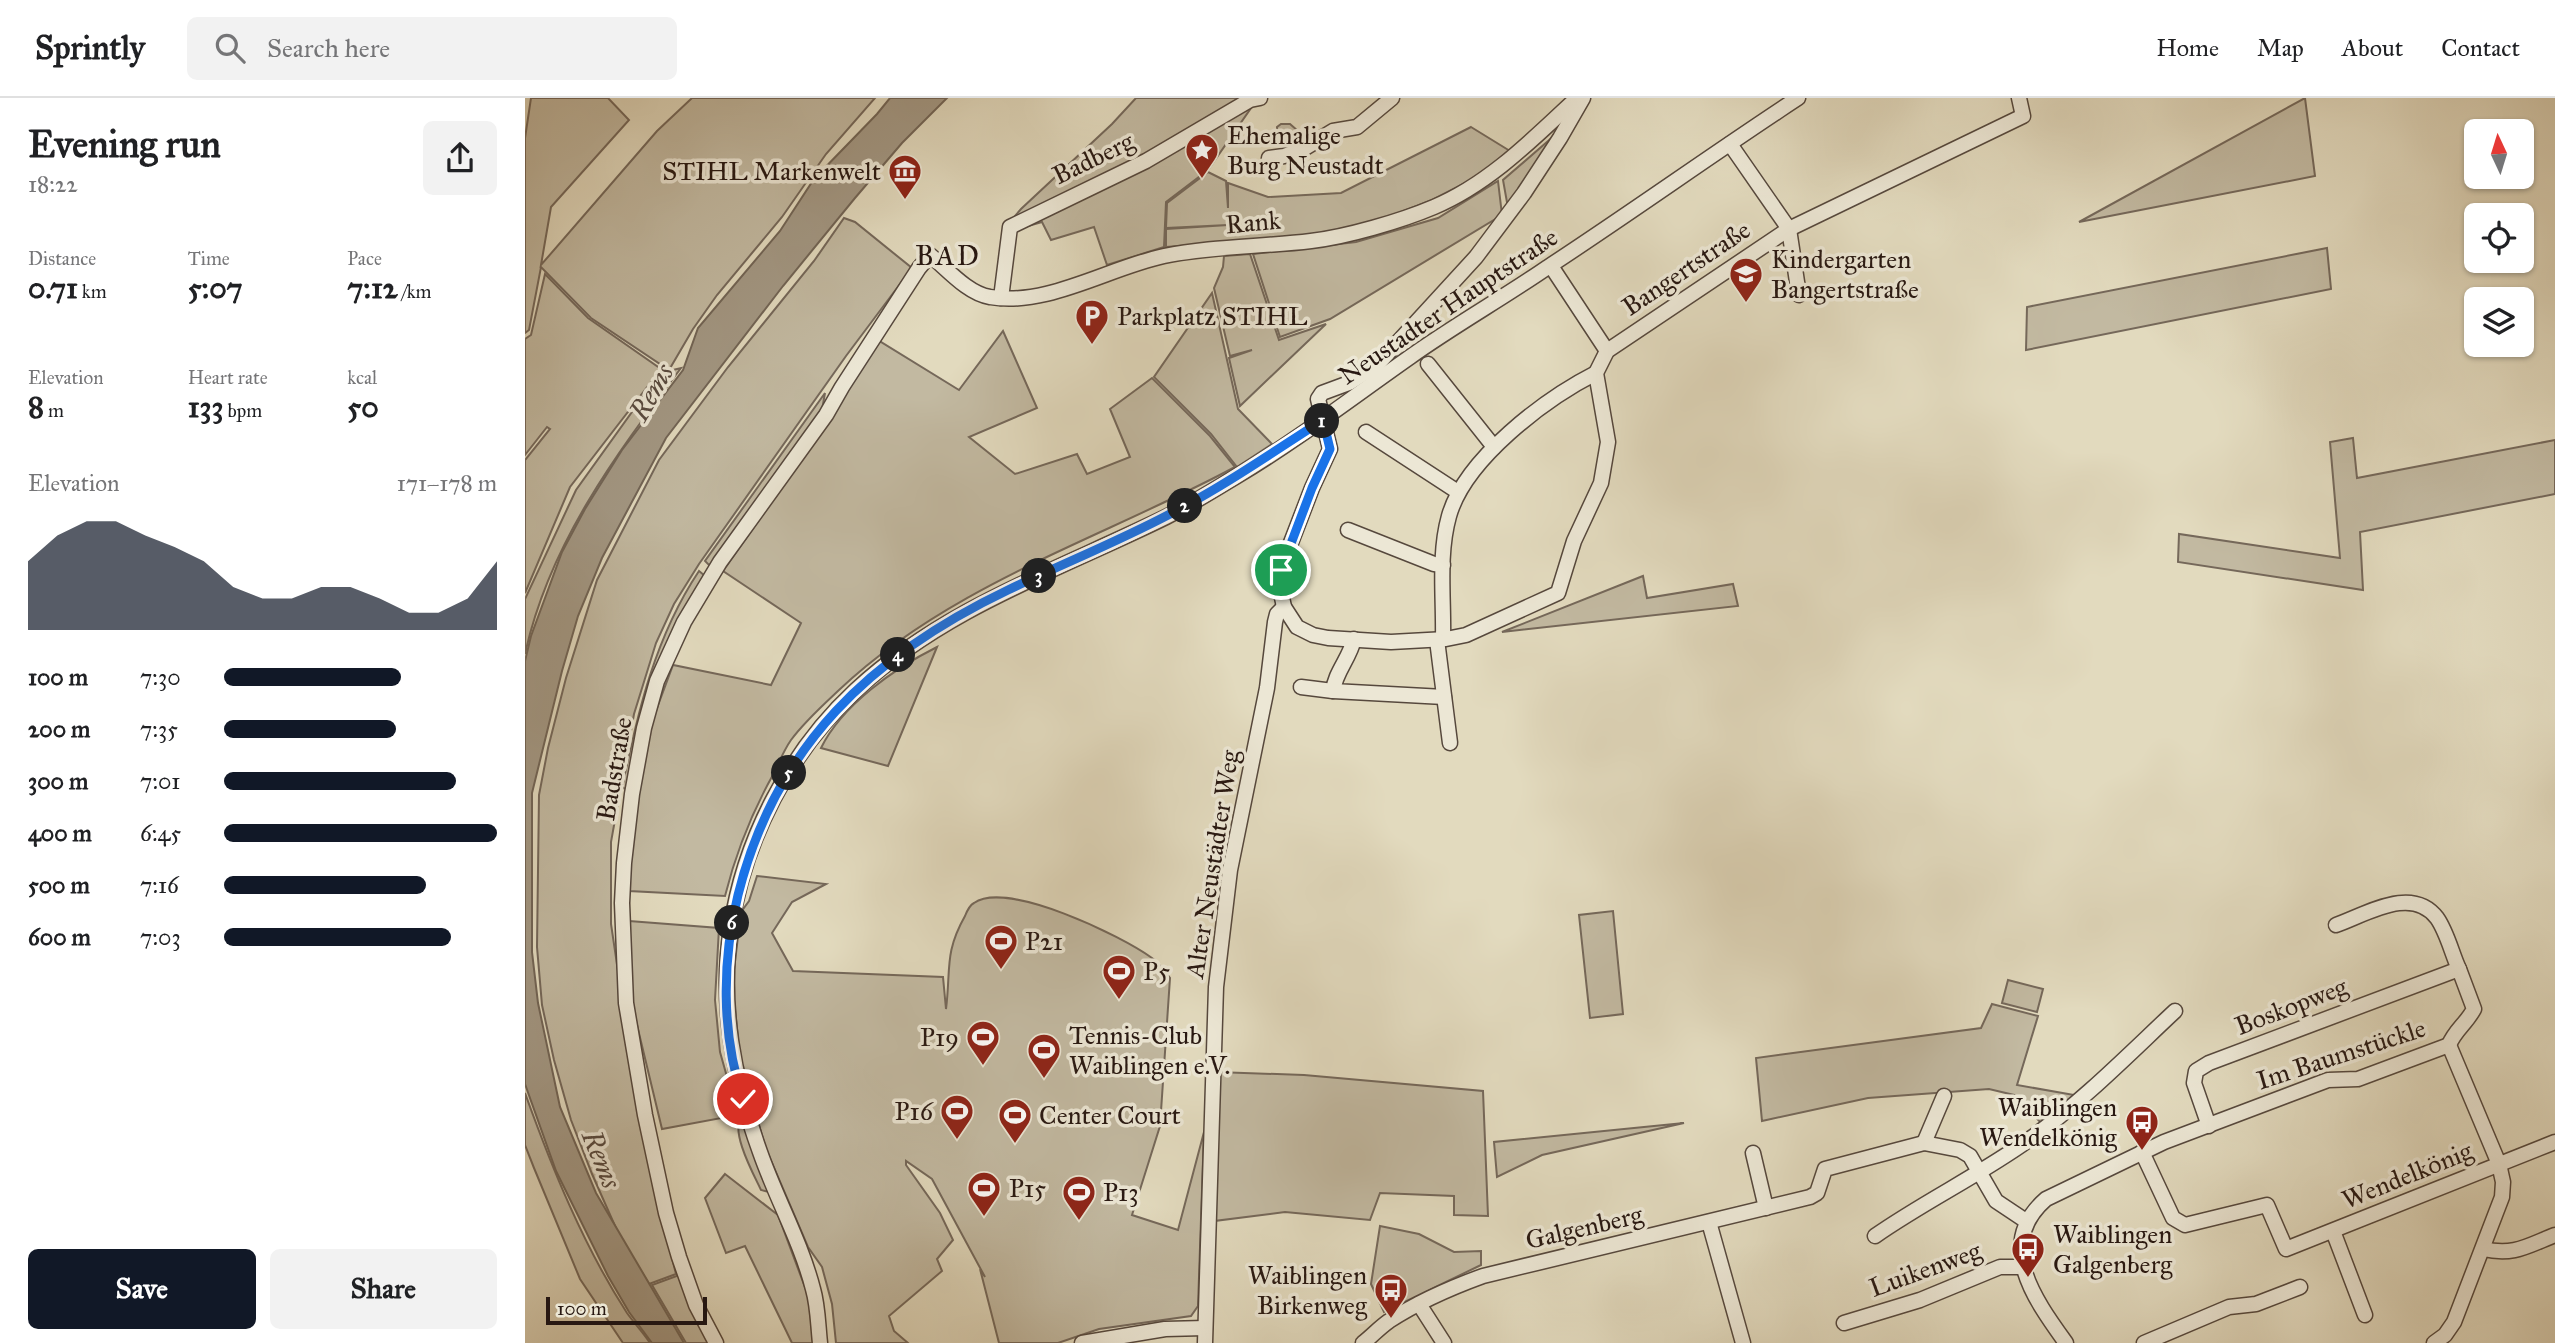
<!DOCTYPE html>
<html lang="en">
<head>
<meta charset="utf-8">
<style>
	:root { --surface:#fff; --page:#f2f2f2; --text:#202124; --muted:#757577; --line:#e0e0e0; --accent:#111827 }
	body { margin:0; font-family:"IM FELL Great Primer",serif; background:var(--page); color:var(--text); height:100vh; display:flex; flex-direction:column; font-size:26px; white-space:nowrap }
	* { box-sizing:border-box; margin:0 }
	p { font-size:23px; color:var(--muted) }
	.icon { flex:none; width:38px; height:38px; fill:none; stroke:currentColor; stroke-width:2; stroke-linecap:round; stroke-linejoin:round }
	.map { position:relative; flex:1; overflow:hidden }
	.side { display:flex; flex-direction:column; background:var(--surface); width:525px }
	.side>* { flex:none }
	.needle { width:46px; rotate:356deg }
	.buttons { position:absolute; left:1939px; top:21px; display:grid; gap:14px }
	.buttons a { display:grid; place-items:center; width:70px; height:70px; border-radius:10px; background:var(--surface); box-shadow:0 2px 5px #0004; font-size:35px }
	.scale { position:absolute; left:21px; bottom:18px; width:161px; box-sizing:border-box; padding-left:7px; border:4px solid #281812; border-top:0; font-size:19px; line-height:24px; white-space:nowrap; color:#281812; -webkit-text-stroke:5px #ece7d5; paint-order:stroke }
	.pin { position:absolute; display:grid; place-items:center; width:60px; height:60px; color:#fff; margin:-30px; border:4px solid #fff; border-radius:50%; box-shadow:0 2px 7px #0007 }
	.km { position:absolute; width:35px; height:35px; margin:-18px; border-radius:50%; background:#222; color:#fff; font-size:19px; line-height:35px; text-align:center }
	.round { display:grid; place-items:center; flex:none; width:74px; height:74px; border-radius:10px; background:var(--page) }
	.headline { display:flex; align-items:center; justify-content:space-between; height:119px; padding:0 28px }
	h1 { font-size:38px; font-weight:700; line-height:52px }
	.metrics { display:grid; grid-template-columns:repeat(3,1fr); gap:10px; height:119px; padding:7px 28px }
	.metrics div { display:grid; align-content:center }
	.metrics b { font-size:30px; font-weight:700 }
	.metrics small { font-size:19px; font-weight:400 }
	.metrics p { font-size:19px }
	.chart { height:196px; padding:14px 28px }
	.chart p { display:flex; justify-content:space-between }
	.chart svg { width:100%; height:126px; margin-top:7px; fill:var(--accent); opacity:.7 }
	.button { display:flex; gap:14px; margin-top:auto; padding:14px 28px }
	.button a { flex:1; height:80px; border-radius:10px; background:var(--accent); color:#fff; font-size:28px; font-weight:700; line-height:80px; text-align:center }
	.button a+a { background:var(--page); color:var(--text) }
	ul { padding:0 28px; list-style:none; font-size:23px }
	li { display:grid; grid-template-columns:112px 84px 1fr; align-items:center; height:52px }
	li i { height:18px; border-radius:9px; background:var(--accent) }
	header { display:flex; align-items:center; gap:42px; box-sizing:border-box; height:98px; padding:0 35px; background:var(--surface); border-bottom:2px solid var(--line) }
	header strong { font-size:33px }
	nav { display:flex; gap:38px; margin-inline-start:auto; font-size:24px }
	.search { width:490px; height:63px; background:var(--page); display:flex; align-items:center; gap:18px; box-sizing:border-box; padding:0 24px; border-radius:10px; color:var(--muted); font-size:26px }
	main { display:flex; flex:1; min-height:0 }
	.map>svg:first-child { display:block }
</style>
</head>
<body>
<header>
<strong>Sprintly</strong>
<div class="search"><svg class="icon" aria-label="search" viewBox="0 0 24 24"><circle cx="10" cy="10" r="6"/><path d="M15 15l6 6"/></svg>Search here</div>
<nav><a>Home</a><a>Map</a><a>About</a><a>Contact</a></nav>
</header>
<main>
<section class="side">
<div class="headline"><div><h1>Evening run</h1><p>18:22</p></div><a class="round"><svg class="icon" aria-label="share" viewBox="0 0 24 24"><path d="M12 15V3M7 8l5-5 5 5M5 13v7h14v-7"/></svg></a></div>
<div class="metrics">
<div><p>Distance</p><b>0.71<small> km</small></b></div>
<div><p>Time</p><b>5:07</b></div>
<div><p>Pace</p><b>7:12<small> /km</small></b></div>
</div>
<div class="metrics">
<div><p>Elevation</p><b>8<small> m</small></b></div>
<div><p>Heart rate</p><b>133<small> bpm</small></b></div>
<div><p>kcal</p><b>50</b></div>
</div>
<div class="chart"><p><span>Elevation</span>171–178 m</p>
<svg viewBox="0 0 160 44" preserveAspectRatio="none"><path d="M0 44V20L10 11L20 6L30 6L40 11L50 15L60 20L70 29L80 33L90 33L100 29L110 29L120 33L130 38L140 38L150 33L160 20V44z"/></svg>
</div>
<ul>
<li><b>100 m</b>7:30<i style="width:65%"></i></li>
<li><b>200 m</b>7:35<i style="width:63%"></i></li>
<li><b>300 m</b>7:01<i style="width:85%"></i></li>
<li><b>400 m</b>6:45<i style="width:100%"></i></li>
<li><b>500 m</b>7:16<i style="width:74%"></i></li>
<li><b>600 m</b>7:03<i style="width:83%"></i></li>
</ul>
<div class="button"><a>Save</a><a>Share</a></div>
</section>
<div class="map">
<svg width="2030" height="1245" viewBox="0 0 2030 1245">
	<rect width="100%" height="100%" fill="#e2dabe"/>
	<filter id="stains"><feTurbulence type="fractalNoise" baseFrequency=".00286" numOctaves="4"/><feColorMatrix values="0 0 0 0 .2 0 0 0 0 .09 0 0 0 0 .02 0 0 0 .5 -.17"/></filter>
	<radialGradient id="worn" r=".72"><stop offset=".6" stop-color="#630" stop-opacity="0"/><stop offset="1" stop-color="#630" stop-opacity=".3"/></radialGradient>
	<!-- green -->
	<g fill="#c2b9a1" stroke="#75685a" stroke-width="2">
		<polygon points="6,0 83,0 104,22 26,109 16,167 132,33 167,0 350,0 301,56 257,119 192,197 168,231 144,272 66,220 16,169 4,232 0,235 0,40"/>
		<polygon points="611,0 733,0 683,72 641,104 639,149 582,167 569,129 526,142 517,124 489,132 484,125 496,111 587,26"/>
		<polygon points="1780,0 1790,78 1554,124"/>
		<polygon points="756,26 765,26 773,33 774,40 780,46 773,50 752,38 752,29"/>
		<polygon points="946,29 985,53 948,81 907,102 840,128 809,136 641,149 641,131 703,127 641,130 642,105 683,74 701,83 703,110 703,85 743,99 816,95"/>
		<polygon points="1030,37 983,110 978,82"/>
		<polygon points="973,83 977,117 805,221 755,239 728,156 831,144 913,120"/>
		<polygon points="319,120 330,124 387,170 321,258 174,466 149,506 131,545 109,616 86,744 86,826 109,981 139,1128 151,1176 124,1186 94,1137 67,1076 46,1022 29,962 17,907 12,849 14,697 23,650 41,580 72,482 134,362 203,269 289,163"/>
		<polygon points="1802,150 1806,191 1501,252 1502,209"/>
		<polygon points="725,156 754,242 801,226 715,308 704,260 727,252 705,258 689,190 698,169 699,158"/>
		<polygon points="20,176 63,220 136,271 45,389 0,495 0,362 25,331 22,329 0,357 0,241 6,237"/>
		<polygon points="687,195 713,311 747,346 712,369 686,336 629,279"/>
		<path d="M478 233 512 310 444 339 490 376 552 356 562 376 605 359 585 311 627 280 685 338 710 369C576 441 426 486 314 592 298 607 279 624 266 642 259 652 254 664 249 675 227 714 211 754 200 798L104 793 108 715 122 637 148 567 246 587 276 525 198 473 306 319 351 241 434 292Z"/>
		<path d="M156 270C90 358 24 446 0 556V501L51 392 135 275Z"/>
		<polygon points="300,295 297,312 186,469 180,463"/>
		<polygon points="1828,340 1832,380 2030,342 2030,396 1835,434 1838,492 1653,464 1654,436 1815,460 1805,344"/>
		<path d="M174 473 180 478 164 503 103 691 97 690C113 613 130 539 174 473Z"/>
		<polygon points="1118,478 1122,500 1208,486 1213,508 977,534"/>
		<path d="M412 549 363 668 296 650C317 607 370 570 412 549Z"/>
		<path d="M232 778 301 786 267 804 247 835 268 873 418 879 421 911C426 872 419 855 440 818 442 813 445 807 449 805 482 782 597 838 627 860 634 865 640 874 645 880L635 1028 607 1117 653 1132 679 1034 673 1208 666 1218 574 1231 533 1245H474L455 1171 460 1179 407 1081 381 1063V1067L415 1115 428 1142 412 1161 417 1173 364 1218 369 1233 383 1245H311L307 1206 297 1169 283 1149 241 1051 215 961 209 901V872L216 814 224 803Z"/>
		<polygon points="1088,813 1098,916 1065,920 1054,817"/>
		<polygon points="104,823 194,830 190,902 195,954 206,993 202,1019 137,1031 106,902"/>
		<polygon points="1483,882 1518,891 1512,914 1477,905"/>
		<polygon points="1467,906 1513,918 1492,987 1555,998 1518,1027 1489,997 1464,991 1343,1000 1237,1023 1231,960 1456,930"/>
		<polygon points="691,974 779,977 958,993 963,1118 929,1117 929,1098 855,1095 845,1122 760,1114 689,1123"/>
		<path d="M0 995C27 1070 58 1147 102 1215 109 1225 118 1234 125 1245H98L55 1181 9 1070 0 1047Z"/>
		<path d="M217 1018 244 1094 236 1092C229 1077 204 1032 217 1018Z"/>
		<polygon points="1159,1025 1017,1057 972,1079 969,1044"/>
		<polygon points="200,1076 253,1117 284,1200 288,1245 267,1245 220,1148 201,1155 180,1100"/>
		<polygon points="855,1128 894,1136 929,1154 956,1153 956,1167 859,1214 846,1186"/>
		<polygon points="157,1176 187,1245 161,1245 127,1187"/>
	</g>
	<!-- water -->
	<polygon fill="#a39884" stroke="#726556" stroke-width="2" points="365,0 422,0 377,45 330,100 258,188 141,340 77,460 53,518 37,573 7,695 7,854 13,905 35,1009 71,1095 159,1245 127,1245 104,1214 83,1178 31,1073 0,986 0,563 6,538 37,454 60,411 97,352 158,272 173,230 255,133 289,81 352,16"/>
	<g fill="none" stroke-linecap="round" stroke-linejoin="round">
		<defs>
			<g id="minor">
				<polyline points="1058,0 1035,40 999,95 951,159 852,267 824,285 797,295 793,301 805,351 787,390 762,455 754,485 759,509 772,529 788,537 803,540 866,544 921,541 941,537 1033,495 1049,443 1076,385 1083,344 1071,275 1082,253 1264,131 1498,18 1494,0"/>
				<polyline points="1205,46 1264,131 1274,197"/>
				<polyline points="744,60 759,58 780,50 808,33 832,29 867,0"/>
				<polyline points="1026,168 1082,253"/>
				<polyline points="476,200 485,129 621,63 725,2 735,0"/>
				<polyline points="903,266 969,349"/>
				<polyline points="841,334 933,394"/>
				<polyline points="823,432 909,466 918,467"/>
				<path d="M829 541C825 560 810 574 808 593L919 599"/>
				<path d="M918 541C919 501 913 457 924 418 940 361 1020 301 1071 275"/>
				<polyline points="912,542 925,645"/>
				<polyline points="776,589 808,593"/>
				<path d="M1811 827C1842 816 1887 787 1912 820 1922 834 1927 856 1934 871"/>
				<path d="M1684 1028 1669 985 1671 973 1684 965 1934 871 1949 911C1941 926 1930 932 1924 947"/>
				<polyline points="1399,1045 1419,998"/>
				<polyline points="1617,1054 1648,1120 1660,1127 1742,1107 1761,1151 2030,1044"/>
				<polyline points="1228,1055 1241,1110"/>
				<polyline points="1184,1124 1218,1245"/>
				<polyline points="1808,1133 1840,1217"/>
				<path d="M1350 1138C1400 1103 1455 1077 1505 1041 1558 1003 1603 957 1650 913"/>
				<path d="M1958 1151C1989 1158 2002 1148 2030 1137"/>
				<polyline points="894,1206 919,1245"/>
				<polyline points="1319,1225 1395,1202 1475,1169 1499,1169"/>
				<path d="M191 1245 171 1207 154 1159 141 1115 120 1017 101 905 97 805 99 765 107 696 119 630 132 583 159 524 195 464 301 317 317 289 394 170 405 157C421 170 443 196 465 199 522 209 583 170 639 158 687 148 737 149 786 143 821 139 876 123 909 109 964 86 1009 40 1052 0"/>
				<path d="M295 1245C293 1227 293 1208 288 1191 276 1144 251 1100 235 1054 209 982 194 907 206 830 219 741 265 653 331 592 419 510 535 471 641 419 665 407 689 392 712 378 772 342 828 299 885 259 930 227 978 200 1023 169 1107 114 1189 55 1273 0"/>
				<polyline points="557,1245 640,1231 680,1230"/>
				<polyline points="680,1245 691,889 705,772 742,590 750,524 752,516 759,509"/>
				<path d="M838 1245C847 1238 854 1230 864 1223 893 1204 925 1190 958 1178L1285 1099 1292 1095 1300 1071 1399 1045 1435 1052 1445 1058 1471 1103 1501 1123"/>
				<path d="M1541 1245C1510 1202 1469 1146 1521 1101L1639 1044 1803 982 1833 981 1924 947"/>
				<polyline points="1619,1245 1704,1209 1731,1206 1775,1189"/>
				<polyline points="1909,1245 1920,1237 1929,1224 1977,1099 1978,1084 1974,1066 1924,947"/>
			</g>
		</defs>
		<!-- minor casing -->
		<use href="#minor" stroke="#56483d" stroke-width="17"/>
		<!-- minor -->
		<use href="#minor" stroke="#ece7d5" stroke-width="14"/>
	</g>
	<g fill="none" stroke-linecap="round" stroke-linejoin="round">
		<defs>
			<path id="route" d="M218 1001C196 936 197 862 213 797 250 648 347 557 483 492 537 466 592 444 645 416 698 389 748 354 798 322L805 351 787 390 756 472"/>
		</defs>
		<!-- route casing -->
		<use href="#route" stroke="#fff" stroke-width="14"/>
		<!-- route -->
		<use href="#route" stroke="#1a73e8" stroke-width="9"/>
	</g>
	<!-- icons -->
	<defs>
		<symbol id="sight-pin" viewBox="-11 -11 22 30"><path d="M0 17L-7.5 6A9.5 9.5 0 1 1 7.5 6Z" fill="#8f2418" stroke="#ece7d5"/><path d="M0-6L1.8-2.2L6-1.7L2.9 1.2L3.7 5.4L0 3.3L-3.7 5.4L-2.9 1.2L-6-1.7L-1.8-2.2Z" fill="#fff"/></symbol>
		<symbol id="museum-pin" viewBox="-11 -11 22 30"><path d="M0 17L-7.5 6A9.5 9.5 0 1 1 7.5 6Z" fill="#8f2418" stroke="#ece7d5"/><path d="M0-6L6-3V-2H-6V-3ZM-5-1h2V3h-2ZM-1-1h2V3h-2ZM3-1h2V3H3ZM-6 4H6V6H-6Z" fill="#fff"/></symbol>
		<symbol id="school-pin" viewBox="-11 -11 22 30"><path d="M0 17L-7.5 6A9.5 9.5 0 1 1 7.5 6Z" fill="#8f2418" stroke="#ece7d5"/><path d="M0-5L7-2L0 1L-7-2ZM-4 1L0 2.5L4 1V4Q0 6-4 4Z" fill="#fff"/></symbol>
		<symbol id="parking-pin" viewBox="-11 -11 22 30"><path d="M0 17L-7.5 6A9.5 9.5 0 1 1 7.5 6Z" fill="#8f2418" stroke="#ece7d5"/><path d="M-3.5-5.5H1a3.5 3.5 0 0 1 0 7H-1V5.5H-3.5ZM-1-3.4V-.6H.8a1.4 1.4 0 0 0 0-2.8Z" fill="#fff"/></symbol>
		<symbol id="stadium-pin" viewBox="-11 -11 22 30"><path d="M0 17L-7.5 6A9.5 9.5 0 1 1 7.5 6Z" fill="#8f2418" stroke="#ece7d5"/><path d="M0-5a6.5 5 0 1 0 0 10a6.5 5 0 1 0 0-10ZM-3.5-1.8h7v3.6h-7Z" fill="#fff"/></symbol>
		<symbol id="bus-pin" viewBox="-11 -11 22 30"><path d="M0 17L-7.5 6A9.5 9.5 0 1 1 7.5 6Z" fill="#8f2418" stroke="#ece7d5"/><path d="M-5-6H5V4H4V6H2V4H-2V6H-4V4H-5ZM-3.5-4V0h7V-4ZM-3.5 1.2v1.5H-2V1.2ZM2 1.2v1.5H3.5V1.2Z" fill="#fff"/></symbol>
	</defs>
	<g fill-rule="evenodd">
		<use href="#sight-pin" x="658" y="33" width="38" height="52"/>
		<use href="#museum-pin" x="361" y="54" width="38" height="52"/>
		<use href="#school-pin" x="1202" y="157" width="38" height="52"/>
		<use href="#parking-pin" x="548" y="199" width="38" height="52"/>
		<use href="#stadium-pin" x="457" y="824" width="38" height="52"/>
		<use href="#stadium-pin" x="575" y="854" width="38" height="52"/>
		<use href="#stadium-pin" x="439" y="920" width="38" height="52"/>
		<use href="#stadium-pin" x="500" y="933" width="38" height="52"/>
		<use href="#stadium-pin" x="413" y="994" width="38" height="52"/>
		<use href="#stadium-pin" x="471" y="998" width="38" height="52"/>
		<use href="#bus-pin" x="1598" y="1005" width="38" height="52"/>
		<use href="#stadium-pin" x="440" y="1071" width="38" height="52"/>
		<use href="#stadium-pin" x="535" y="1075" width="38" height="52"/>
		<use href="#bus-pin" x="1484" y="1132" width="38" height="52"/>
		<use href="#bus-pin" x="847" y="1173" width="38" height="52"/>
	</g>
	<g text-anchor="middle" stroke-width="7" stroke-linejoin="round" paint-order="stroke">
		<!-- poi labels -->
		<g font-size="26" fill="#281812" stroke="#ece7d5" text-anchor="start">
			<text x="702" y="46">Ehemalige<tspan x="702" dy="30">Burg Neustadt</tspan></text>
			<text x="356" y="82" text-anchor="end">STIHL Markenwelt</text>
			<text x="1246" y="170">Kindergarten<tspan x="1246" dy="30">Bangertstraße</tspan></text>
			<text x="592" y="227">Parkplatz STIHL</text>
			<text x="500" y="852">P21</text>
			<text x="618" y="882">P5</text>
			<text x="544" y="946">Tennis-Club<tspan x="544" dy="30">Waiblingen e.V.</tspan></text>
			<text x="434" y="948" text-anchor="end">P19</text>
			<text x="1592" y="1018" text-anchor="end">Waiblingen<tspan x="1592" dy="30">Wendelkönig</tspan></text>
			<text x="408" y="1022" text-anchor="end">P16</text>
			<text x="514" y="1026">Center Court</text>
			<text x="484" y="1099">P15</text>
			<text x="578" y="1103">P13</text>
			<text x="1528" y="1145">Waiblingen<tspan x="1528" dy="30">Galgenberg</tspan></text>
			<text x="842" y="1186" text-anchor="end">Waiblingen<tspan x="842" dy="30">Birkenweg</tspan></text>
		</g>
		<!-- street labels -->
		<g font-size="26" fill="#281812" stroke="#ece7d5">
			<text transform="translate(568 60) rotate(-26)" y="9">Badberg</text>
			<text transform="translate(728 124) rotate(-5)" y="9">Rank</text>
			<text transform="translate(1161 170) rotate(-34)" y="9">Bangertstraße</text>
			<text transform="translate(923 208) rotate(-34)" y="9">Neustadter Hauptstraße</text>
			<text transform="translate(89 671) rotate(-80)" y="9">Badstraße</text>
			<text transform="translate(687 766) rotate(-81)" y="9">Alter Neustädter Weg</text>
			<text transform="translate(1766 908) rotate(-21)" y="9">Boskopweg</text>
			<text transform="translate(1816 956) rotate(-18)" y="9">Im Baumstückle</text>
			<text transform="translate(1882 1077) rotate(-22)" y="9">Wendelkönig</text>
			<text transform="translate(1059 1129) rotate(-13)" y="9">Galgenberg</text>
			<text transform="translate(1400 1171) rotate(-20)" y="9">Luikenweg</text>
		</g>
		<!-- neighbourhood labels -->
		<g font-size="28" letter-spacing="2" fill="#281812" stroke="#ece7d5">
			<text x="423" y="167">BAD</text>
		</g>
		<!-- water labels -->
		<g font-size="28" font-style="italic" fill="#594b40" stroke="#ece7d5">
			<text transform="translate(126 294) rotate(-60)" y="10">Rems</text>
			<text transform="translate(77 1061) rotate(68)" y="10">Rems</text>
		</g>
	</g>
	<rect width="100%" height="100%" filter="url(#stains)"/>
	<rect width="100%" height="100%" fill="url(#worn)"/>
</svg>
<div class="buttons">
<a><svg class="needle" viewBox="-14 -14 28 28"><path d="M0-13l5 13h-10z" fill="#e53935"/><path d="M0 13l5-13h-10z" fill="#757577"/></svg></a>
<a><svg class="icon" aria-label="locate" viewBox="0 0 24 24"><circle cx="12" cy="12" r="6"/><path d="M12 2v4M12 18v4M2 12h4M18 12h4"/></svg></a>
<a><svg class="icon" aria-label="layers" viewBox="0 0 24 24"><path d="M12 4l9 5-9 5-9-5zM3 14l9 5 9-5"/></svg></a>
</div>
<div class="scale">100 m</div>
<div class="pin" style="left:756px;top:472px;background:#1e9e55"><svg class="icon" aria-label="arrive" viewBox="0 0 24 24"><path d="M6 21V4h12l-3 4 3 4H6"/></svg></div>
<div class="pin" style="left:218px;top:1001px;background:#d93025"><svg class="icon" aria-label="check" viewBox="0 0 24 24"><path d="M5 12l5 5 9-10"/></svg></div>
<b class="km" style="left:797px;top:323px">1</b>
<b class="km" style="left:660px;top:408px">2</b>
<b class="km" style="left:514px;top:478px">3</b>
<b class="km" style="left:373px;top:557px">4</b>
<b class="km" style="left:264px;top:675px">5</b>
<b class="km" style="left:207px;top:825px">6</b>
</div>
</main>
</body>
</html>
